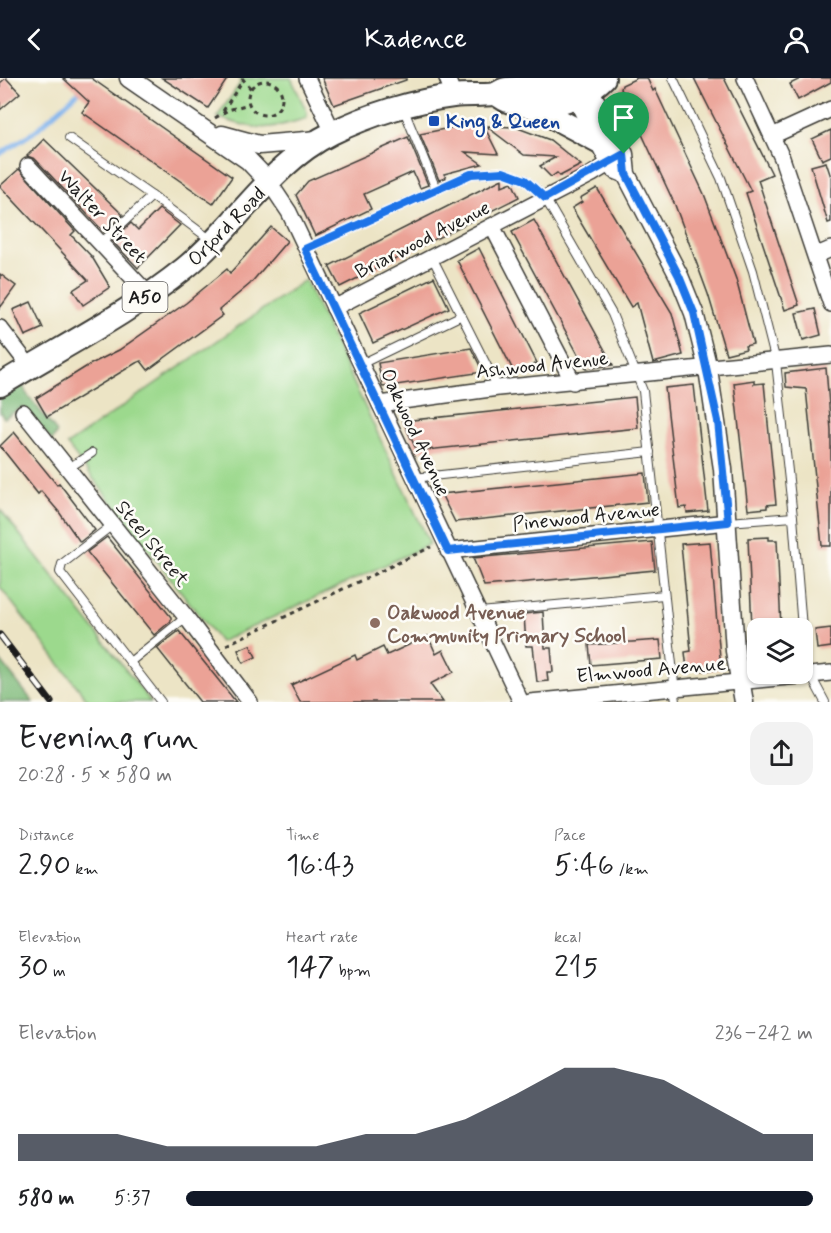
<!DOCTYPE html>
<html lang="en">
<head>
<meta charset="utf-8">
<style>
	:root { --surface:#fff; --page:#f2f2f2; --text:#202124; --muted:#757577; --accent:#111827 }
	body { margin:0; font-family:Mynerve,sans-serif; background:var(--page); color:var(--text); height:100vh; display:flex; flex-direction:column; font-size:22px; white-space:nowrap }
	* { box-sizing:border-box; margin:0 }
	p { font-size:20px; color:var(--muted) }
	.icon { flex:none; width:33px; height:33px; fill:none; stroke:currentColor; stroke-width:2; stroke-linecap:round; stroke-linejoin:round }
	.map { position:relative; height:624px; overflow:hidden }
	.drawer { display:flex; flex-direction:column; background:var(--surface); flex:1 }
	.drawer>* { flex:none }
	.fabs { position:absolute; left:747px; top:540px; display:grid; gap:12px }
	.fabs a { display:grid; place-items:center; width:66px; height:66px; border-radius:12px; background:var(--surface); box-shadow:0 2px 4px #0004; font-size:30px }
	.pin { position:absolute; display:grid; place-items:center; width:51px; height:51px; color:#fff; margin:-62px -26px; border-radius:50% 50% 50% 0; rotate:-45deg; box-shadow:0 0 6px #0007 }
	.pin .icon { rotate:45deg }
	.round { display:grid; place-items:center; flex:none; width:63px; height:63px; border-radius:18px; background:var(--page) }
	.head { display:flex; align-items:center; justify-content:space-between; height:102px; padding:0 18px }
	h1 { font-size:33px; font-weight:600; line-height:45px }
	.stats { display:grid; grid-template-columns:repeat(3,1fr); gap:9px; height:102px; padding:6px 18px }
	.stats div { display:grid; align-content:center }
	.stats b { font-size:30px; font-weight:600 }
	.stats small { font-size:16px; font-weight:400 }
	.stats p { font-size:16px }
	.chart { height:168px; padding:12px 18px }
	.chart p { display:flex; justify-content:space-between }
	.chart svg { width:100%; height:108px; margin-top:6px; fill:var(--accent); opacity:.7 }
	ul { padding:0 18px; list-style:none; font-size:20px }
	li { display:grid; grid-template-columns:96px 72px 1fr; align-items:center; height:45px }
	li i { height:15px; border-radius:8px; background:var(--accent) }
	header { display:flex; justify-content:space-between; align-items:center; height:78px; padding:0 18px; background:var(--accent); color:#fff; font-size:27px; font-weight:600 }
	.map>svg:first-child { display:block }
</style>
</head>
<body>
<header><svg class="icon" aria-label="back" viewBox="0 0 24 24"><path d="M15 5l-7 7 7 7"/></svg>Kadence<svg class="icon" aria-label="person" viewBox="0 0 24 24"><circle cx="12" cy="8" r="4"/><path d="M4 21q1-7 8-7t8 7"/></svg></header>
<div class="map">
<svg width="831" height="624" viewBox="0 0 831 624">
	<rect width="100%" height="100%" fill="#fdfcf7"/>
	<filter id="ink" filterUnits="userSpaceOnUse"><feTurbulence type="fractalNoise" baseFrequency=".0167" numOctaves="2"/><feDisplacementMap in="SourceGraphic" scale="12" xChannelSelector="R" yChannelSelector="G"/><feConvolveMatrix kernelMatrix="1 2 1 2 8 2 1 2 1" color-interpolation-filters="sRGB"/></filter>
	<filter id="wash" filterUnits="userSpaceOnUse"><feTurbulence type="fractalNoise" baseFrequency=".008" numOctaves="4" result="noise"/><feDisplacementMap in="SourceGraphic" scale="24" xChannelSelector="R" yChannelSelector="G"/><feGaussianBlur stdDeviation="1.35" result="paint"/><feColorMatrix in="noise" values="0 0 0 0 0 0 0 0 0 0 0 0 0 0 0 0 0 1.4 0 .05"/><feComposite in="paint" operator="in"/></filter>
	<g filter="url(#wash)">
		<rect width="100%" height="100%" fill="#ece4c5"/>
		<!-- green -->
		<g fill="#9cd98d" stroke="#5c7a54" stroke-width="1.5">
			<path d="M238 0H291L307 34V40C265 53 258 53 217 39L241 4Z"/>
			<polygon points="305,202 430,466 220,564 67,367"/>
			<polygon points="0,431 151,624 89,624 0,509"/>
		</g>
		<!-- forest -->
		<g fill="#7db978" stroke="#4c6a4a" stroke-width="1.5">
			<polygon points="22,304 26,315 57,354 52,363 23,329 4,340 0,334 0,317"/>
			<polygon points="0,582 33,624 0,624"/>
		</g>
		<g fill="none" stroke-linecap="round" stroke-linejoin="round">
			<!-- stream -->
			<polyline stroke="#7fb2ec" stroke-width="4.5" points="0,76 34,54 82,11"/>
		</g>
		<g id="blocks">
			<!-- building -->
			<g fill="#eba296">
				<polygon points="6,0 20,15 0,32 0,5"/>
				<polygon points="63,0 91,0 232,99 213,126 82,34 89,24"/>
				<polygon points="162,0 228,0 208,30"/>
				<polygon points="322,0 406,0 406,2 334,27"/>
				<polygon points="637,0 647,0 653,13 655,11 704,116 736,201 753,266 745,268 746,271 726,276 708,216 675,127 621,11 622,7"/>
				<polygon points="694,0 724,0 772,96 758,102 799,227 785,232 746,115 751,113"/>
				<polygon points="802,0 831,0 831,4 798,22 790,6"/>
				<polygon points="464,47 484,48 498,76 465,74 482,86 444,96 446,100 439,102 420,56"/>
				<polygon points="486,48 515,49 550,62 581,87 560,98 557,95 551,99 540,88 556,79 524,77"/>
				<polygon points="831,52 831,78 822,82 812,61"/>
				<polygon points="408,59 428,107 420,110 413,94 364,116 371,131 315,158 296,117 308,103"/>
				<polygon points="44,61 123,137 104,154 35,81 27,78"/>
				<polygon points="826,84 831,99 831,144 828,145 811,88"/>
				<polygon points="19,91 75,153 71,157 92,179 110,209 83,227 73,212 88,202 0,108"/>
				<polygon points="502,101 502,108 512,104 519,119 340,209 329,188"/>
				<polygon points="597,110 672,235 683,277 653,285 637,225 631,229 572,130 582,124 580,120"/>
				<polygon points="159,131 180,147 138,190 112,163 131,145 138,152"/>
				<polygon points="534,142 613,287 586,291 512,154"/>
				<polygon points="271,149 287,163 250,206 219,232 223,237 148,292 141,283 136,285 47,339 36,320 89,287 119,272 186,225 227,191 230,195"/>
				<polygon points="479,170 537,285 515,296 457,182"/>
				<polygon points="0,196 16,208 0,230"/>
				<polygon points="434,199 449,230 373,265 359,235"/>
				<polygon points="31,224 43,250 25,258 13,232"/>
				<polygon points="815,231 821,257 803,262 796,235"/>
				<polygon points="471,270 483,294 383,309 382,307 378,285"/>
				<polygon points="826,290 831,352 831,468 822,468 806,311 786,309 785,295"/>
				<polygon points="754,302 754,306 764,305 776,426 767,427 767,430 748,432 734,305"/>
				<polygon points="694,307 708,433 687,435 686,429 679,430 665,310"/>
				<polygon points="635,319 638,350 417,373 403,343"/>
				<polygon points="14,354 57,407 59,405 95,452 80,464 59,434 41,413 38,416 0,368"/>
				<polygon points="645,395 648,424 455,444 441,416"/>
				<polygon points="107,459 171,539 171,543 154,557 87,474"/>
				<polygon points="769,459 769,462 777,462 781,550 752,550 748,460"/>
				<polygon points="652,464 655,492 484,508 473,480"/>
				<polygon points="710,464 721,591 700,593 700,590 687,591 685,574 691,573 681,466"/>
				<polygon points="543,534 545,570 551,570 553,594 547,594 548,603 537,604 533,568 526,568 524,536"/>
				<polygon points="831,550 831,569 817,571 815,552"/>
				<polygon points="179,553 236,624 200,624 157,570"/>
				<polygon points="428,558 436,576 443,572 454,594 430,606 443,624 300,624 291,607 355,577 357,582 383,569 387,577"/>
				<polygon points="660,562 662,581 591,587 589,567"/>
				<polygon points="250,567 256,579 243,585 238,572"/>
			</g>
		</g>
	</g>
	<g filter="url(#ink)">
		<use href="#blocks" fill-opacity="0" stroke="#3b3a35" stroke-width="1.5"/>
		<g fill="none" stroke-linecap="round" stroke-linejoin="round">
			<defs>
				<g id="service">
					<polyline points="673,0 721,100 753,193 776,284 793,439 802,550"/>
					<polyline points="404,32 436,111"/>
					<polyline points="69,60 152,118 101,165"/>
					<polyline points="152,118 211,162"/>
					<polyline points="305,171 471,96 503,94 525,102 545,120 612,236 643,313 676,624"/>
					<polyline points="432,179 498,310"/>
					<polyline points="361,286 460,238"/>
					<polyline points="67,391 92,375"/>
					<polyline points="414,400 650,374"/>
					<polyline points="728,444 793,439"/>
					<polyline points="111,448 62,486 60,494 161,624"/>
					<polyline points="480,534 664,517"/>
					<polyline points="802,563 804,585 825,624"/>
					<polyline points="130,584 186,539"/>
				</g>
				<g id="minor">
					<polyline points="307,0 333,54"/>
					<polyline points="447,0 454,18"/>
					<polyline points="745,0 782,80 831,226"/>
					<polyline points="772,58 831,31"/>
					<polyline points="28,88 148,216"/>
					<polyline points="269,104 289,134 521,624"/>
					<polyline points="492,148 573,304"/>
					<polyline points="817,177 831,171"/>
					<polyline points="334,230 592,96 618,80"/>
					<polyline points="0,250 30,289"/>
					<polyline points="380,326 498,310 831,277"/>
					<polyline points="23,334 186,539 250,624"/>
					<polyline points="448,473 728,444"/>
					<polyline points="530,624 831,595"/>
				</g>
				<g id="tertiary">
					<polyline points="129,0 248,82 269,104"/>
					<polyline points="583,0 624,76 626,96 679,198 694,235 708,291 723,391 735,573 744,624"/>
					<polyline points="570,7 610,85 614,91 626,96"/>
					<polyline points="222,57 259,67 318,62"/>
				</g>
				<g id="primary">
					<path d="M499 18C529 39 580 24 604 0"/>
					<polyline points="532,28 598,63"/>
					<path d="M0 307C62 269 128 236 185 190 236 149 271 85 332 55 368 37 413 23 453 18 467 16 481 18 494 16 499 15 502 11 507 11 532 7 555 15 578 0"/>
				</g>
			</defs>
			<!-- service casing -->
			<use href="#service" stroke="#3b3a35" stroke-width="10"/>
			<!-- minor casing -->
			<use href="#minor" stroke="#3b3a35" stroke-width="18"/>
			<!-- tertiary casing -->
			<use href="#tertiary" stroke="#3b3a35" stroke-width="21"/>
			<!-- primary casing -->
			<use href="#primary" stroke="#3b3a35" stroke-width="26"/>
			<!-- path -->
			<g stroke="#3b3a35" stroke-width="3" stroke-dasharray="4.5 4.5" stroke-linecap="butt">
				<polyline points="242,0 251,11"/>
				<circle cx="265" cy="20" r="17"/>
				<polyline points="223,33 243,2"/>
				<polyline points="215,40 228,32 249,26"/>
				<polyline points="226,567 431,469"/>
			</g>
			<!-- service -->
			<use href="#service" stroke="#fff" stroke-width="8"/>
			<!-- minor -->
			<use href="#minor" stroke="#fff" stroke-width="15"/>
			<!-- tertiary -->
			<use href="#tertiary" stroke="#fff" stroke-width="18"/>
			<!-- primary -->
			<use href="#primary" stroke="#fff" stroke-width="22"/>
			<defs>
				<polyline id="rail" points="0,557 51,624"/>
			</defs>
			<!-- rail casing -->
			<use href="#rail" stroke="#1c1c1c" stroke-width="7"/>
			<!-- rail -->
			<use href="#rail" stroke="#fdfcf7" stroke-width="4.5" stroke-dasharray="14" stroke-linecap="butt"/>
		</g>
	</g>
	<g fill="none" stroke-linecap="round" stroke-linejoin="round" filter="url(#ink)">
		<defs>
			<polygon id="route" points="624,76 626,96 679,198 694,235 718,343 728,444 448,473 305,171 471,96 503,94 525,102 545,120"/>
		</defs>
		<!-- route casing -->
		<use href="#route" stroke="#fff" stroke-width="12"/>
		<!-- route -->
		<use href="#route" stroke="#1a73e8" stroke-width="8"/>
	</g>
	<!-- markers -->
	<rect fill="#1a4fb4" stroke="#fdfcf7" stroke-width="2" x="428" y="37" width="12" height="12" rx="3"/>
	<circle fill="#8d6e63" stroke="#fdfcf7" stroke-width="2" cx="375" cy="545" r="6"/>
	<g text-anchor="middle" stroke-width="5" stroke-linejoin="round" paint-order="stroke">
		<!-- shield labels -->
		<rect fill="#fdfcf7" stroke="#605f5e" stroke-width="1.5" x="122.5" y="204" width="45" height="30" rx="4.5"/>
		<g font-size="18" font-weight="bold" fill="#1c1c1c">
			<text x="145" y="225">A50</text>
		</g>
		<!-- transit labels -->
		<g font-size="20" font-weight="bold" fill="#164399" stroke="#fdfcf7" text-anchor="start">
			<text x="446" y="50">King &amp; Queen</text>
		</g>
		<!-- street labels -->
		<g font-size="20" fill="#1c1c1c" stroke="#fdfcf7">
			<text transform="translate(103 138) rotate(47)" y="7">Walter Street</text>
			<text transform="translate(226 148) rotate(-46)" y="7">Orford Road</text>
			<text transform="translate(422 161) rotate(-27)" y="7">Briarwood Avenue</text>
			<text transform="translate(542 286) rotate(-6)" y="7">Ashwood Avenue</text>
			<text transform="translate(416 354) rotate(65)" y="7">Oakwood Avenue</text>
			<text transform="translate(586 438) rotate(-6)" y="7">Pinewood Avenue</text>
			<text transform="translate(153 465) rotate(51)" y="7">Steel Street</text>
			<text transform="translate(651 591) rotate(-5)" y="7">Elmwood Avenue</text>
		</g>
		<!-- education labels -->
		<g font-size="20" font-weight="bold" fill="#785e54" stroke="#fdfcf7" text-anchor="start">
			<text x="387" y="541">Oakwood Avenue<tspan x="387" dy="23">Community Primary School</tspan></text>
		</g>
	</g>
</svg>
<div class="fabs">
<a><svg class="icon" aria-label="layers" viewBox="0 0 24 24"><path d="M12 4l9 5-9 5-9-5zM3 14l9 5 9-5"/></svg></a>
</div>
<div class="pin" style="left:624px;top:76px;background:#1e9e55"><svg class="icon" aria-label="arrive" viewBox="0 0 24 24"><path d="M6 21V4h12l-3 4 3 4H6"/></svg></div>
</div>
<section class="drawer">
<div class="head"><div><h1>Evening run</h1><p>20:28 · 5 × 580 m</p></div><a class="round"><svg class="icon" aria-label="share" viewBox="0 0 24 24"><path d="M12 15V3M7 8l5-5 5 5M5 13v7h14v-7"/></svg></a></div>
<div class="stats">
<div><p>Distance</p><b>2.90<small> km</small></b></div>
<div><p>Time</p><b>16:43</b></div>
<div><p>Pace</p><b>5:46<small> /km</small></b></div>
</div>
<div class="stats">
<div><p>Elevation</p><b>30<small> m</small></b></div>
<div><p>Heart rate</p><b>147<small> bpm</small></b></div>
<div><p>kcal</p><b>215</b></div>
</div>
<div class="chart"><p><span>Elevation</span>236–242 m</p>
<svg viewBox="0 0 160 44" preserveAspectRatio="none"><path d="M0 44V33L10 33L20 33L30 38L40 38L50 38L60 38L70 33L80 33L90 27L100 17L110 6L120 6L130 11L140 22L150 33L160 33V44z"/></svg>
</div>
<ul>
<li><b>580 m</b>5:37<i style="width:100%"></i></li>
</ul>
</section>
</body>
</html>
